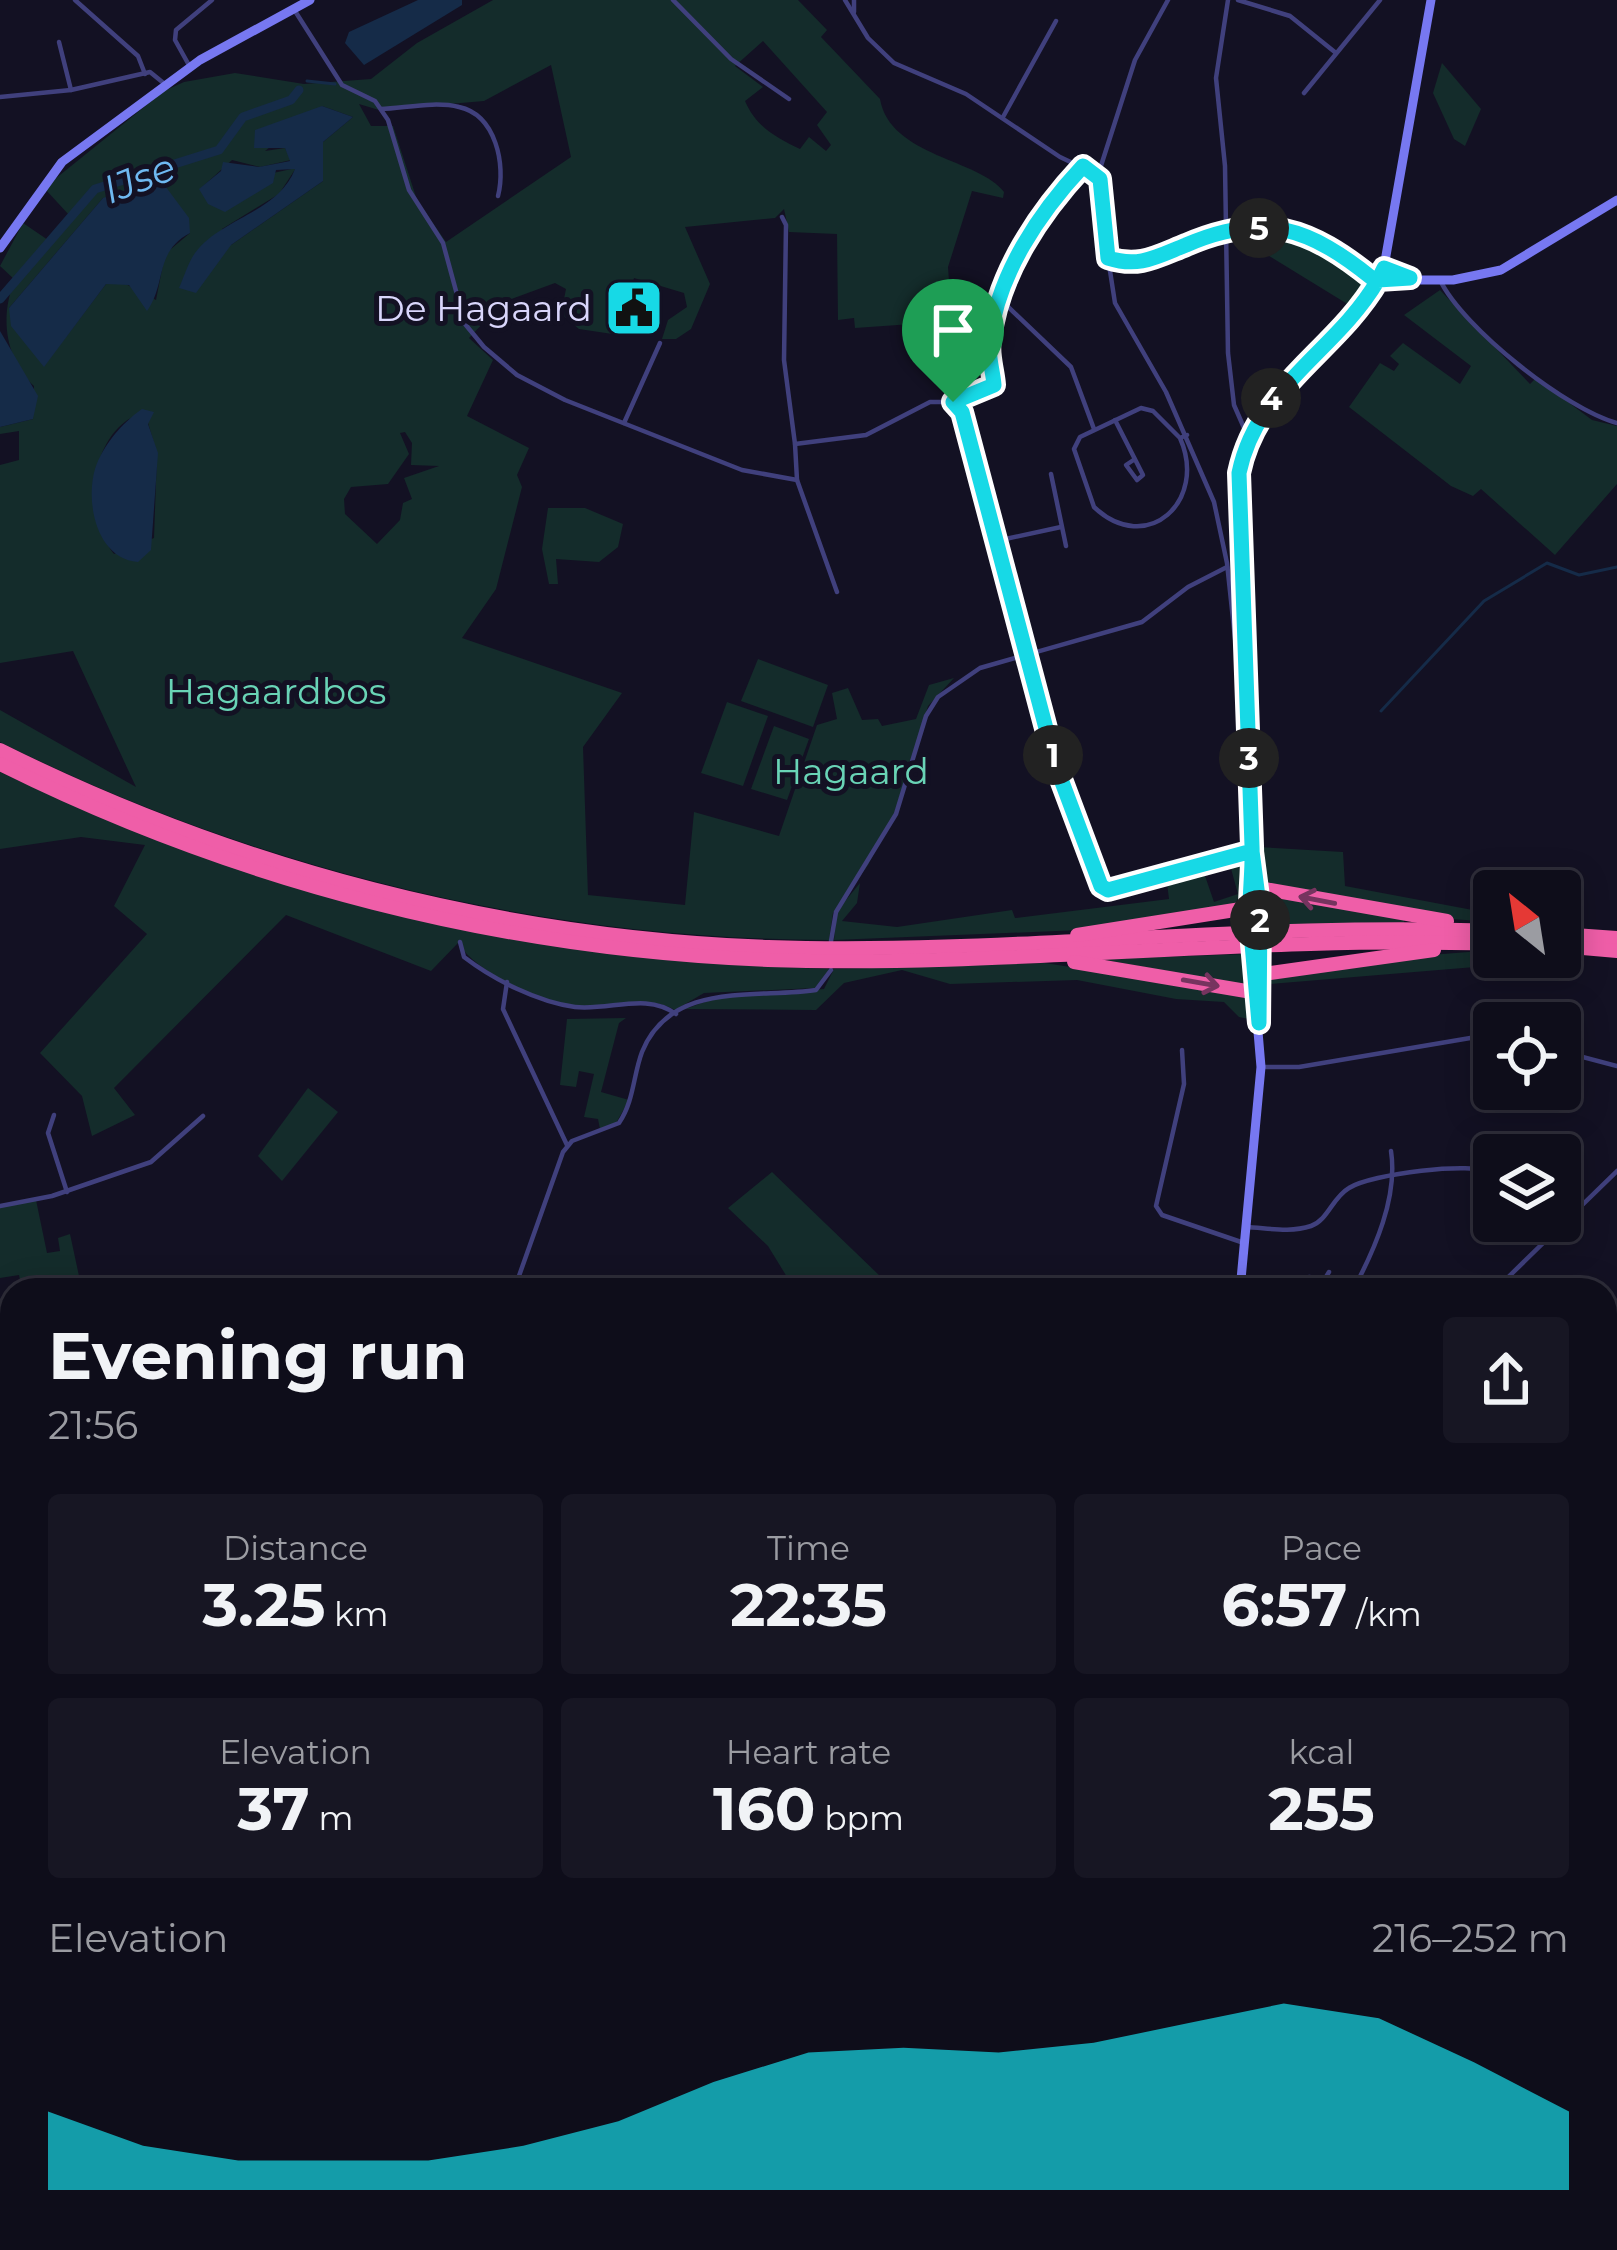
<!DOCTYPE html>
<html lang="en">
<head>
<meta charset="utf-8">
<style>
	:root { --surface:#0e0d1a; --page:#171623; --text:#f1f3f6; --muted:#9b9ca2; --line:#2e2d39; --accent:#17d9e6 }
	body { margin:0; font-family:Montserrat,sans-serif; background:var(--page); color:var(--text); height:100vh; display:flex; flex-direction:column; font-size:45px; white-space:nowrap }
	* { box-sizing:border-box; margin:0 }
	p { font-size:39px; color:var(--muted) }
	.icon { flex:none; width:66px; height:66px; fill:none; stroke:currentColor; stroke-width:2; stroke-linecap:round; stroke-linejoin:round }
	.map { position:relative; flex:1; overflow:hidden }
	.panel { position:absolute; left:0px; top:1278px; width:1617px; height:972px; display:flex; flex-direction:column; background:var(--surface); border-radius:36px 36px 0 0; box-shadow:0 6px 30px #0003,0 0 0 3px var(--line) }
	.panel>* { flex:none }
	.needle { width:78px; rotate:330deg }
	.controls { position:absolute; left:1473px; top:870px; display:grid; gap:24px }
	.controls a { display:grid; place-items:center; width:108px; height:108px; border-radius:12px; background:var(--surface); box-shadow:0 6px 30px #0003,0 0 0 3px var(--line); font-size:60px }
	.pin { position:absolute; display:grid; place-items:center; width:102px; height:102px; color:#fff; margin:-123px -51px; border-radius:50% 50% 50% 0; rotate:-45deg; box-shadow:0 0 12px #0007 }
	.pin .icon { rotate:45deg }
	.km { position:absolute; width:60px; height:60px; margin:-30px; border-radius:50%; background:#222; color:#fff; font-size:33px; line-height:60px; text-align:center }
	.round { display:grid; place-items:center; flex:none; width:126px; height:126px; border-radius:12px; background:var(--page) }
	.overview { display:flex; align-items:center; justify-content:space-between; height:204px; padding:0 48px }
	h1 { font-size:66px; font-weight:700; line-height:90px }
	.stats { display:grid; grid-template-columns:repeat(3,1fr); gap:18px; height:204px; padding:12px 48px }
	.stats div { display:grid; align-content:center; border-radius:12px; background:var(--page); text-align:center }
	.stats b { font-size:60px; font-weight:700 }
	.stats small { font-size:33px; font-weight:400 }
	.stats p { font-size:33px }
	.chart { height:336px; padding:24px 48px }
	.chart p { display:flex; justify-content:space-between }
	.chart svg { width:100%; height:216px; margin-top:12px; fill:var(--accent); opacity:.7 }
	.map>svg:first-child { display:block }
</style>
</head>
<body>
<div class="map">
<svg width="1617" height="2250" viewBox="0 0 1617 2250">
	<rect width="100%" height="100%" fill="#131123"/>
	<!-- green -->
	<g fill="#142c2b" fill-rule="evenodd">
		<path d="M493 0H798L827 30 821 37 880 99C890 157 980 159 1004 192L1003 198 972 191 948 267 950 295 922 298 912 324 855 328 854 318 838 320 837 234 789 232 784 209 775 218 685 227 710 284 691 329 676 339H662L668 320 687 307 684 293 634 278 619 335 579 329 561 314 566 289 555 283 503 302 469 338 493 360 467 416 529 448 517 475 522 487 496 589 462 638 622 693 583 747 588 895 685 905 694 812 779 836 817 725 837 719 832 693 848 688 862 720 878 719 882 726 916 719 929 685 954 678 928 706 894 814 868 865 833 913 829 940C541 939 257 870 0 742V710L136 787 73 651 0 663V465L19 460V431L0 434V427L33 419 34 386C4 358 0 314 15 280L0 266 23 223 48 240 69 215 46 190 55 179 164 91 184 82 235 73 304 84 371 79 417 43ZM763 41 827 112 817 125 831 145 826 151 809 137 800 149C777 138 756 127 745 101L763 87 735 66ZM551 65 571 157 446 242 417 200 393 126H371L359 104 379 110 484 101ZM322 106 353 117 323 142V181L231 245 222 229 279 194 296 168 200 189 232 160 260 167 291 160 285 148 265 151ZM103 198 190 233 165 254 156 300 120 281 106 284 44 366 9 308ZM153 412 148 423 157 453 154 538 114 554C86 520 87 450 126 421 132 416 145 414 153 412ZM405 432 412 443 411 465 439 466 404 478 412 499 403 503 400 520 377 544 345 514 344 499 351 487 388 484 409 454 400 433Z"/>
		<polygon points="1442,63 1481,109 1465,146 1454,139 1433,93"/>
		<path d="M1271 229C1310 234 1341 254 1371 279L1349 305 1230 232Z"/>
		<polygon points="1440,290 1530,384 1536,378 1592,420 1617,426 1617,484 1555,555 1481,489 1473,496 1451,486 1349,407 1380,363 1394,371 1399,364 1390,356 1403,343 1460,384 1471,366 1404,315"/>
		<polygon points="548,508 585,508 623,524 618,547 599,562 556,559 558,584 549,584 542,549"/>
		<polygon points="758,659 828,685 813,727 741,701"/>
		<polygon points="727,702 768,716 743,786 701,773"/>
		<polygon points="774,726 809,739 787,800 751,789"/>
		<path d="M0 772C268 898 533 960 829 969L816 988 704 993 675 1010C641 992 608 1010 572 1005 537 1000 477 973 458 943L431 971 286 915 114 1088 135 1115 92 1136 82 1096 40 1053 147 934 114 906 145 845 81 837 0 849Z"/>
		<polygon points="1258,847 1343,852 1345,886 1494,914 1494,922 1437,918 1263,885"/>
		<polygon points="1246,856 1244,888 1235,904 1081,930 834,940 837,911 860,883 857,903 842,921 897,927 1012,910 1015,918 1169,899 1166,875 1211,863 1213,869 1204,873 1214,902 1238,894 1230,865 1221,867 1219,861"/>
		<polygon points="1264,895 1404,919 1404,924 1265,927"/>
		<polygon points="1494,950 1494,957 1570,954 1559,960 1270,984 1272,979 1392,958"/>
		<polygon points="1248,954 1249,986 1100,959"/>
		<polygon points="1045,963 1248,995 1254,1020 1239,1017 1224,1002 1176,999 1077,980 950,984 902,970 844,983 816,1010 685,1009 716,998 824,989 834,969"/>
		<polygon points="626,1018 619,1023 601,1092 629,1100 616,1123 600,1129 598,1119 584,1117 594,1074 579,1071 576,1087 560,1085 567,1019"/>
		<polygon points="308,1088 338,1112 282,1181 258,1156"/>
		<polygon points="772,1172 881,1277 859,1290 795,1290 768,1246 728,1208"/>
		<polygon points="36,1200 47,1253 60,1251 58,1238 70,1234 82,1290 22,1290 19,1275 0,1278 0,1207"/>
	</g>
	<!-- water -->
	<g fill="#152b48">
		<polygon points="418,0 462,0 462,5 364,65 345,43 349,32"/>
		<path d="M322 106 353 117 323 142V181L231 245 196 293 179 288C184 277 188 263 195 253 221 218 279 212 295 169L276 170 273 183 225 212 208 204 199 189 221 171 223 162 259 167 290 161 285 148H254L255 130Z"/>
		<path d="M160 179 189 218 190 233C154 252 167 283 147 311L129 285 106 284 44 367 11 326 9 308 103 198Z"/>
		<polygon points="0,331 38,396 33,419 0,427"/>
		<path d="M142 409 154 412 148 424 158 453 151 550 138 562C97 559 85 503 95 469 103 445 122 423 142 409Z"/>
	</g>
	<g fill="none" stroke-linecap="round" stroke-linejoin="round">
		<!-- stream -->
		<g stroke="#152b48" stroke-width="3">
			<polyline points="307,81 335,84"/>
			<polyline points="1381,711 1484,601 1547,563 1579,575 1617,567"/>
		</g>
		<!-- river -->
		<polyline stroke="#152b48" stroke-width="9" points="0,299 95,189 219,150 243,117 291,100 299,90"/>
		<!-- minor -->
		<g stroke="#40407d" stroke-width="4.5">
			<polyline points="75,0 138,56 145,74"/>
			<polyline points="673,0 731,59 789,99"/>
			<polyline points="845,0 868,38 894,63 966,94 1060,157 1098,175"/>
			<polyline points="1168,0 1135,60 1098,175 1101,213 1115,303 1166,392 1214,502 1227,563 1241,695"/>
			<polyline points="1228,0 1216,78 1225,166 1228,353 1234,405 1248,437"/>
			<polyline points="1238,0 1290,16 1336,53"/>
			<polyline points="295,11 342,85 375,101 388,120 409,190 443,243 465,324 484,347 517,375 565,400 742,470 797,480"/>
			<polyline points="854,12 854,0"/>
			<polyline points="59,42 71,90"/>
			<polyline points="190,67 175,40 176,30 212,0"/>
			<polyline points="1304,93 1380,0"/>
			<polyline points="0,97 71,90 150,72 166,85"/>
			<path d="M381 109C405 108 435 101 459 107 496 115 506 165 498 196"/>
			<polyline points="1003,117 1056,21"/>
			<polyline points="782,217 786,225 784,360 795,444"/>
			<path d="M1107 258C1139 268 1156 257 1186 245 1264 211 1310 228 1373 278"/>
			<path d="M1440 280C1463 328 1567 410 1617 423"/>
			<polyline points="1002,301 1071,367 1094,429"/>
			<polyline points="954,402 962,412 1056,767 1101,886 1108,890 1246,851"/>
			<polyline points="1115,420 1143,475 1137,480 1126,465 1135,459"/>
			<polyline points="624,423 660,343"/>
			<path d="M1180 438C1208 501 1147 557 1094 507L1074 449 1080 437 1141 408 1153 411 1180 438 1187 435"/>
			<polyline points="1051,474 1066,546"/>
			<polyline points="996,541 1061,527"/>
			<path d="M837 592 797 480 795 444 866 435 930 402H954L994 385C993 373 989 361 989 348 990 285 1042 210 1083 166"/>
			<polyline points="831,941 836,912 896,814 926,716 938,697 980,668 1142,622 1188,587 1227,567"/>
			<path d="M460 942 464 957C494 980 538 1002 575 1007 610 1011 646 992 676 1014"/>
			<polyline points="507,982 503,1009 567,1145"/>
			<polyline points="1182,1050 1184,1084 1156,1206 1162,1215 1244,1243"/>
			<polyline points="1560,1051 1617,1066"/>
			<polyline points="1263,1067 1299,1067 1494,1034"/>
			<polyline points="54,1115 48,1133 67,1192"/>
			<polyline points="0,1206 52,1196 151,1162 203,1116"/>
			<path d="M1246 1227C1268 1228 1290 1233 1311 1226 1328 1220 1332 1198 1349 1188 1371 1174 1472 1161 1494 1173"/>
			<polyline points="1309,1277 1324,1279"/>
			<path d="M514 1290 563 1152 572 1141 619 1123C634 1101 633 1076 642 1052 671 980 757 999 816 990L831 970"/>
			<polyline points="1318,1290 1329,1272"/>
			<path d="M1353 1290C1375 1249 1398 1197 1391 1151"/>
			<polyline points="1495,1290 1617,1171"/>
			<polyline points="0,2065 12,2073"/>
			<polyline points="0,2130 12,2132"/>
			<polyline points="721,2238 772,2250"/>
			<polyline points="1393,2238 1394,2250"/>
			<polyline points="158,2250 159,2238"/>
			<polyline points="325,2250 327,2238"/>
			<polyline points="522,2250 524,2238"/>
			<polyline points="575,2250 579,2238"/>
		</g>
		<!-- tertiary -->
		<g stroke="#40407d" stroke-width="8">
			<polyline points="0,1641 12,1640"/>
			<polyline points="1605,1682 1617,1686"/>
		</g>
		<!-- secondary -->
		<g stroke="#7778f1" stroke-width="9">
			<polyline points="0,248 62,162 200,60 310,0"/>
			<polyline points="1378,280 1453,280 1501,270 1617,200"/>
			<polyline points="1258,883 1260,920"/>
			<polyline points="1250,916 1241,460 1270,399 1353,315 1384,267 1431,0"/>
			<polyline points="1240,1290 1261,1067 1252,961"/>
			<polyline points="1038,2250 1041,2238"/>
		</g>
		<!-- motorway -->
		<g stroke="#ef5ea8" stroke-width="14">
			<path d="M0 750C239 869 501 937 768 947 1010 955 1252 921 1494 931"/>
			<path d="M0 764C239 883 502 950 768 960 1010 968 1252 935 1494 944"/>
			<polyline points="1259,888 1447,921"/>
			<polyline points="1560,934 1617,938"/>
			<polyline points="1077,935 1241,909 1252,912 1260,925"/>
			<polyline points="1560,946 1617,951"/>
			<polyline points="1252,956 1259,969 1270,973 1434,950"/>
			<polyline points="1074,962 1246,991 1261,980"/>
		</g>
		<!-- secondary-bridge -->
		<g stroke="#7778f1" stroke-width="9">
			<polyline points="1250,921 1252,956"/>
			<polyline points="1260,925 1261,962"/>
		</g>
	</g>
	<!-- one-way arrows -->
	<defs><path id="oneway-shaft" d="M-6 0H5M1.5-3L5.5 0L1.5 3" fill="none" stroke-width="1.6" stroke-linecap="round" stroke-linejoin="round" transform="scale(3)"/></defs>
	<g stroke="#76345f">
		<use href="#oneway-shaft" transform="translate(1317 900) rotate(-169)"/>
		<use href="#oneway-shaft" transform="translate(1201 983) rotate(10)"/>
	</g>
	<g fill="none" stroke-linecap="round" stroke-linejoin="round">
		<defs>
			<path id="route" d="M953 402 962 412 1056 766 1101 886 1108 890 1252 851 1260 912 1259 1023 1250 921C1249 896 1253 871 1252 846L1239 473C1257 386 1336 352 1378 280L1410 278 1384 268 1378 280 1373 279C1310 228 1264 211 1186 245 1156 257 1139 268 1108 258L1100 179 1083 166C1039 213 998 274 990 339 987 355 993 370 994 385L953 402"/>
		</defs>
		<!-- route casing -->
		<use href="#route" stroke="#fff" stroke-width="24"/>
		<!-- route -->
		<use href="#route" stroke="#17d9e6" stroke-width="15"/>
	</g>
	<!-- icons -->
	<defs>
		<symbol id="civic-square" viewBox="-11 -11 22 22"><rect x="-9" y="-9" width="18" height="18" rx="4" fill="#17d9e6" stroke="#131123"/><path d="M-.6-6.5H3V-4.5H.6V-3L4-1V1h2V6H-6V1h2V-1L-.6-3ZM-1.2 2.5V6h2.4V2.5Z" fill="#111"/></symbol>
	</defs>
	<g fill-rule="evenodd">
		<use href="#civic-square" x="601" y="275" width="66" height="66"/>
	</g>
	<g text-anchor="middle" stroke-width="10" stroke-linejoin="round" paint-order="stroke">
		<!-- poi labels -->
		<g font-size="36" fill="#d9d6fb" stroke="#131123" text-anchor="end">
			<text x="592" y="321">De Hagaard</text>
		</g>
		<!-- park labels -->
		<g font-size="36" fill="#69d4b6" stroke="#131123">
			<text x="276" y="704">Hagaardbos</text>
			<text x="851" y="784">Hagaard</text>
		</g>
		<!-- water labels -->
		<g font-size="39" font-style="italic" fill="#6fb9f1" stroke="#131123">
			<text transform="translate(139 178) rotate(-21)" y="14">IJse</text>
		</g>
	</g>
</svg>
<div class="controls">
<a><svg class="needle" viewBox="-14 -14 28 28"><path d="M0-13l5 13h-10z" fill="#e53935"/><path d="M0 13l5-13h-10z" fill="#9b9ca2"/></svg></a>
<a><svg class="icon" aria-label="locate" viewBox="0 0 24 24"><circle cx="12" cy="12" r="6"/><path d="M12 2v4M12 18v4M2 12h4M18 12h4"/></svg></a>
<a><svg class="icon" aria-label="layers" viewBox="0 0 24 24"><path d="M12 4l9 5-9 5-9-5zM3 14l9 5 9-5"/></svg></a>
</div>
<div class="pin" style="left:953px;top:402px;background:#1e9e55"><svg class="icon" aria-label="arrive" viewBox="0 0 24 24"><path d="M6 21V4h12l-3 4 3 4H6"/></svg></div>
<b class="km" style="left:1053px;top:755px">1</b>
<b class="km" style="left:1260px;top:920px">2</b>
<b class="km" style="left:1249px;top:758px">3</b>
<b class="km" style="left:1271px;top:398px">4</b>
<b class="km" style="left:1259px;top:228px">5</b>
<section class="panel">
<div class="overview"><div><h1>Evening run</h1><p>21:56</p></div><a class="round"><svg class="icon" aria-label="share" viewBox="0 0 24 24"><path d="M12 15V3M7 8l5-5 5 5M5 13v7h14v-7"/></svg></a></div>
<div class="stats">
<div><p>Distance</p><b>3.25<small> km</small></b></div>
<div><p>Time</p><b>22:35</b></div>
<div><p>Pace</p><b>6:57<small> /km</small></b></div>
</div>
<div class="stats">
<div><p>Elevation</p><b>37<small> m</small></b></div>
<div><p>Heart rate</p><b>160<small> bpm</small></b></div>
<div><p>kcal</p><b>255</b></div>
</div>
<div class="chart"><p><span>Elevation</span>216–252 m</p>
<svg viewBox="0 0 160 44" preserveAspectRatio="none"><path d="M0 44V28L10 35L20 38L30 38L40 38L50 35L60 30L70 22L80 16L90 15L100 16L110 14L120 10L130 6L140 9L150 18L160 28V44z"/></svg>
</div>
</section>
</div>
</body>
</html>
